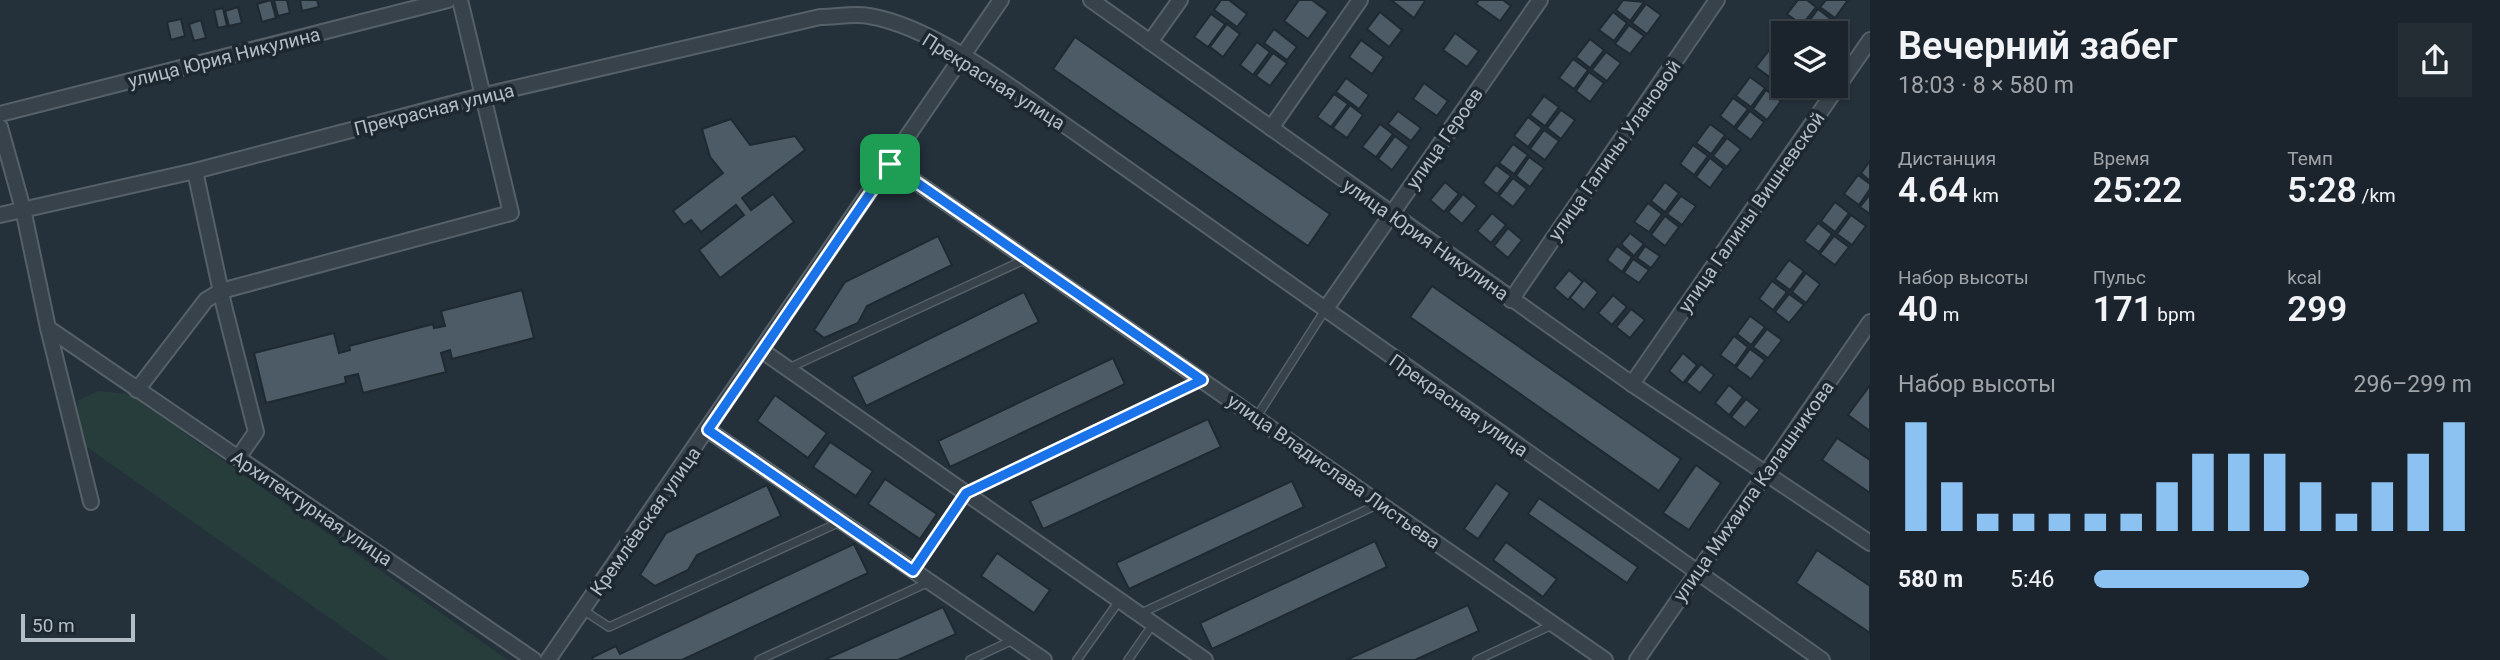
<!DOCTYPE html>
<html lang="ru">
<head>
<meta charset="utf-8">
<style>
	:root { --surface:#1b242c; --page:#242c34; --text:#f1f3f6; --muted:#a0a4a9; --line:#394148; --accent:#8cc2f1 }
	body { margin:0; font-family:Roboto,sans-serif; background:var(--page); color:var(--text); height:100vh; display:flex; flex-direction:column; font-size:26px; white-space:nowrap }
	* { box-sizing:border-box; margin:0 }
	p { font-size:23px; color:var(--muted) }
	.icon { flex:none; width:38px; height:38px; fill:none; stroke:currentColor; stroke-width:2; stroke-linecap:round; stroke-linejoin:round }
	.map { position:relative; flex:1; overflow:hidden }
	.side { display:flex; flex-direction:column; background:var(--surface); width:630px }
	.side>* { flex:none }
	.tools { position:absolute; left:1771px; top:21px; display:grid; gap:14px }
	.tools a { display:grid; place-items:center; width:77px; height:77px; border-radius:0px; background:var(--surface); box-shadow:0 2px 5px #0004,0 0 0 2px var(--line); font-size:35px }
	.scale { position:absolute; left:21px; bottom:18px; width:114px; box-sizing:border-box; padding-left:7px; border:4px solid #b3bdc6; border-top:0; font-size:19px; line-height:24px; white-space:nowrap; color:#b3bdc6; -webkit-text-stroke:5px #1d272f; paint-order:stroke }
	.pin { position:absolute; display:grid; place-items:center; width:60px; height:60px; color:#fff; margin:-30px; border-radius:14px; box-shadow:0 4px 10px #0006 }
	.round { display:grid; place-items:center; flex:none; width:74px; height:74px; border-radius:0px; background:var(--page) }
	.summary { display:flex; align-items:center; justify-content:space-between; height:119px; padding:0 28px }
	h1 { font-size:38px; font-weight:600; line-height:52px }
	.figures { display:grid; grid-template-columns:repeat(3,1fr); gap:10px; height:119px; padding:7px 28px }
	.figures div { display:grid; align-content:center }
	.figures b { font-size:35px; font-weight:600 }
	.figures small { font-size:19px; font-weight:400 }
	.figures p { font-size:19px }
	.chart { height:196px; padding:14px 28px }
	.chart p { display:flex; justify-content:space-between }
	.chart svg { width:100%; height:126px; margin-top:7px; stroke:var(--accent); stroke-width:6 }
	ul { padding:0 28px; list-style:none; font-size:23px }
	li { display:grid; grid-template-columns:112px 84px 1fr; align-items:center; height:52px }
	li i { height:18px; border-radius:9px; background:var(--accent) }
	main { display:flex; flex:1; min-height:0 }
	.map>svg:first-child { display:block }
</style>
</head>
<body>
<main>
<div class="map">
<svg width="1870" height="660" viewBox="0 0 1870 660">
	<rect width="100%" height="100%" fill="#24303a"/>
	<!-- green -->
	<polygon fill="#273d3b" points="99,391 129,394 508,660 389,660 74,438 78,400"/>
	<!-- building -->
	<g fill="#4c5b65" stroke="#1f2931" stroke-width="2">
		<polygon points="271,0 276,18 262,22 257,4"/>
		<polygon points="274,0 287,0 290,13 278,16"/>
		<polygon points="300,0 317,0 319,7 302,11"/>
		<polygon points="1221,0 1229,0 1247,14 1237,27 1214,10"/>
		<polygon points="1299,0 1312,0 1328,12 1308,39 1284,21"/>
		<polygon points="1391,0 1424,0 1425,1 1414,18"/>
		<polygon points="1479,0 1503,0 1511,6 1500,21 1476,4"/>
		<polygon points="1623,0 1644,2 1630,21 1616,10"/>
		<polygon points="1798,0 1807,0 1816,7 1802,25 1787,14"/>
		<polygon points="1826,0 1848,0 1835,18 1820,7"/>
		<polygon points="1646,4 1661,15 1647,34 1632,23"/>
		<polygon points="238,7 242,23 229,26 225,11"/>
		<polygon points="223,8 227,26 218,28 214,10"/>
		<polygon points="1818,9 1832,20 1822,33 1811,33 1804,28"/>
		<polygon points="1380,12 1402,30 1389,47 1367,29"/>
		<polygon points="1613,12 1627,23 1614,41 1599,30"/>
		<polygon points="1211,14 1225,24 1208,47 1194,37"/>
		<polygon points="181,19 185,36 171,40 167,22"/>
		<polygon points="201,20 206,38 194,41 189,24"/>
		<polygon points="1227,24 1240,34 1223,57 1210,47"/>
		<polygon points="1629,25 1644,36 1630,54 1615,44"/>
		<polygon points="1787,28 1794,33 1783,33 1783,54 1773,47"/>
		<polygon points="1274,29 1297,47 1287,60 1264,43"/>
		<polygon points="1455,33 1479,51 1467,67 1443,50"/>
		<polygon points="1075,37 1330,214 1308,246 1053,69"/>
		<polygon points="1590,39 1604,50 1590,68 1576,57"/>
		<polygon points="1361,40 1384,57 1372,74 1349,57"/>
		<polygon points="1257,42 1270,52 1253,75 1240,65"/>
		<polygon points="1770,49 1783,58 1771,78 1756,67"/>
		<polygon points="1606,52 1621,63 1607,81 1592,70"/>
		<polygon points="1273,53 1287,63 1270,86 1256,76"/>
		<polygon points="1573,59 1588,70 1574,89 1559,78"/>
		<polygon points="1783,66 1783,86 1791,86 1787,91 1773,80"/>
		<polygon points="1589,72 1604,83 1590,102 1576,91"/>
		<polygon points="1750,77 1765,88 1751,107 1736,96"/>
		<polygon points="1346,78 1369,95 1359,109 1336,92"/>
		<polygon points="1424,83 1448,101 1437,116 1413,99"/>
		<polygon points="1766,90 1781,101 1767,120 1753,109"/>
		<polygon points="1334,94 1348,104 1331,127 1317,117"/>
		<polygon points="1544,96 1559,107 1545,126 1530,115"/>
		<polygon points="1733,98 1748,109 1734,127 1720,116"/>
		<polygon points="1350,105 1363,115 1347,138 1333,128"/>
		<polygon points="1561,110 1575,120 1561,139 1547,128"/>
		<polygon points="1398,111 1421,128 1411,141 1388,124"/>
		<polygon points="1750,111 1764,122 1751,140 1736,129"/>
		<polygon points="1528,117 1542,128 1528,147 1514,136"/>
		<polygon points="731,119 750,145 795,136 805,150 742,198 751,210 773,194 794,222 720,278 699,250 744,215 736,205 701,232 691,220 684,225 673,211 723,173 710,157 702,129"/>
		<polygon points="1380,124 1393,134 1376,157 1362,147"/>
		<polygon points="1710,124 1725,135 1711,154 1696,143"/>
		<polygon points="1544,130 1559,141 1545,160 1530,149"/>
		<polygon points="1395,136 1409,147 1392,170 1378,159"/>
		<polygon points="1727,138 1741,149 1727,167 1713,156"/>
		<polygon points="1513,144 1528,155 1514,174 1499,163"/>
		<polygon points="1693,145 1708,156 1694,175 1680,164"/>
		<polygon points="1529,157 1544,168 1530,187 1516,176"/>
		<polygon points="1710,158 1724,169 1710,188 1696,177"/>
		<polygon points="1870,161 1870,181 1861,173"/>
		<polygon points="1496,165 1511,176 1497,194 1483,183"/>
		<polygon points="1858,175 1870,184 1870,189 1859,205 1844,194"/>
		<polygon points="1513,178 1527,189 1513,207 1499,196"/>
		<polygon points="1445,182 1459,194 1444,212 1430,200"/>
		<polygon points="1665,182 1679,193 1665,212 1651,201"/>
		<polygon points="1463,194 1477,206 1462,224 1448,212"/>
		<polygon points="1870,194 1870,214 1860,207"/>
		<polygon points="1681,196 1696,206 1682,225 1667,214"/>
		<polygon points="1835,202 1849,213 1835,232 1821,221"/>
		<polygon points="1648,203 1662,214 1649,232 1634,222"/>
		<polygon points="1492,213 1506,225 1491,243 1477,231"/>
		<polygon points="1851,215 1866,226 1852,245 1837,234"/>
		<polygon points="1665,216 1679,227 1665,246 1651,235"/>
		<polygon points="1818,223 1832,234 1819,252 1804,241"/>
		<polygon points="1508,228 1522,240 1508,258 1494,246"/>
		<polygon points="1630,233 1644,244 1634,256 1621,244"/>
		<polygon points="938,236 952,265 867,306 858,323 824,338 814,330 845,282"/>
		<polygon points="1834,236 1849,247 1835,265 1820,254"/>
		<polygon points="1617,246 1632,257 1622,272 1607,260"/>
		<polygon points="1645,246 1660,256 1651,268 1637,258"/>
		<polygon points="1633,259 1649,270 1639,283 1624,273"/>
		<polygon points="1789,260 1804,271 1790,290 1775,279"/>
		<polygon points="1569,270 1583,282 1568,300 1554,288"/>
		<polygon points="1806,273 1820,284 1806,303 1792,292"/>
		<polygon points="1584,280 1598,292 1584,310 1570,298"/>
		<polygon points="1772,281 1787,292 1773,310 1759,299"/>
		<polygon points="1432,286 1681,459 1659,491 1410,317"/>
		<polygon points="522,290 534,338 452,359 450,350 441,353 446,372 363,393 358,374 345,377 346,383 266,403 254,353 334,333 339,353 350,350 349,346 433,324 434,328 445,326 441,311"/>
		<polygon points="1024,292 1039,322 866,406 852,377"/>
		<polygon points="1789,294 1804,305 1789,323 1775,312"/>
		<polygon points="1613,295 1627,307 1612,325 1598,313"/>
		<polygon points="1631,309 1645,320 1630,338 1616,327"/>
		<polygon points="1750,316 1765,327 1751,345 1737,334"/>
		<polygon points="1767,329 1782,340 1768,358 1753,347"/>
		<polygon points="1734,336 1748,347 1735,366 1720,355"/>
		<polygon points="1750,349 1765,360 1751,379 1736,368"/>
		<polygon points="1683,353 1697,365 1683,383 1669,371"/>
		<polygon points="1113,358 1125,384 950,467 938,441"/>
		<polygon points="1701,364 1714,375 1700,393 1686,382"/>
		<polygon points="1729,385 1743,397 1729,415 1715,403"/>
		<polygon points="1870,385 1870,431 1848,415"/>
		<polygon points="775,395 827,433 808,458 757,421"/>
		<polygon points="1746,399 1760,410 1745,428 1731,417"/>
		<polygon points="1208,419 1221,447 1043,529 1030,501"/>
		<polygon points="1837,438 1870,460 1870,493 1822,460"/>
		<polygon points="830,442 873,471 856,496 813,467"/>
		<polygon points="1696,465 1721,483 1689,530 1663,513"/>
		<polygon points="885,479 937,514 920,539 868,504"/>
		<polygon points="1292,481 1304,507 1129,589 1116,563"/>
		<polygon points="1496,483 1510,493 1478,539 1464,529"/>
		<polygon points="767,485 781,516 697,555 688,570 655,586 640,575 666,533"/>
		<polygon points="1539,498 1638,567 1627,583 1528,514"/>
		<polygon points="1375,541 1387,567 1212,649 1200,623"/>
		<polygon points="1506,542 1557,579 1543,597 1493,560"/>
		<polygon points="854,544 868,573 682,660 592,660 593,657 616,646 620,654"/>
		<polygon points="1817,550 1870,586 1870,633 1796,583"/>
		<polygon points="997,553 1050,590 1034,613 981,576"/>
		<polygon points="1468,605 1479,631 1415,660 1346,660"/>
		<polygon points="943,607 956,634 898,660 824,660"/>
	</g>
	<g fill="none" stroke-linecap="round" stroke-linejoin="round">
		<defs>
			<g id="service">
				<polyline points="789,368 1026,259"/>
				<polyline points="1256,418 1325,310"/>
				<polyline points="913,571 966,493 1202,381"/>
				<polyline points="583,610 609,627 840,522"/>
				<polyline points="1139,614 1379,504"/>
				<polyline points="759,660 929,582"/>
				<polyline points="970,660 1013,640"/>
				<polyline points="1077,660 1119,601"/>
				<polyline points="1128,660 1153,624"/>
				<polyline points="1477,660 1554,624"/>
			</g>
			<g id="minor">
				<polyline points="1091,0 1632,384 1870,543"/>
				<polyline points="1150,42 1180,0"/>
				<polyline points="0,114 448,0"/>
				<polyline points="0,127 23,209 48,328 534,660"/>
				<polyline points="1271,128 1360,0"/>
				<polyline points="890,164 1605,660"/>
				<polyline points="195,171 224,306 256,432 238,458"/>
				<path d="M0 215 195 171 485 95 820 17C836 17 854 13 869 16 937 27 1022 96 1079 135L1822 660"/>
				<polyline points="1511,300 1717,0"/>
				<polyline points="1325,310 1540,0"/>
				<polyline points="48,328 91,502"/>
				<polyline points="761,350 1205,660"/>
				<polyline points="1632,384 1870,40"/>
				<polyline points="137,390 206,300 221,291 511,213 460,0"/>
				<polyline points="708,430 1044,660"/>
				<polyline points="548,660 1001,0"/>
				<polyline points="1637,660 1870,322"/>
			</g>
		</defs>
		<!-- service casing -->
		<use href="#service" stroke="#566068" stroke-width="10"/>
		<!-- minor casing -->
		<use href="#minor" stroke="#566068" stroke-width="18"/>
		<!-- service -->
		<use href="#service" stroke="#37424a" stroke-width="7"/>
		<!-- minor -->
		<use href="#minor" stroke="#37424a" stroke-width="14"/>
	</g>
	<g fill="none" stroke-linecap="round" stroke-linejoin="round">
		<defs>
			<polygon id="route" points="890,164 1202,380 966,493 913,571 708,430"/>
		</defs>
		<!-- route casing -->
		<use href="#route" stroke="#fff" stroke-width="14"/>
		<!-- route -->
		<use href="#route" stroke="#1a73e8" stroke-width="9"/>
	</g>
	<g text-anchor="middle" stroke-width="7" stroke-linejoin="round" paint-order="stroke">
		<!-- street labels -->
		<g font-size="19" fill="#b3bdc6" stroke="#1d272f">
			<text transform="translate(224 57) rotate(-14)" y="7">улица Юрия Никулина</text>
			<text transform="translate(994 81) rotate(32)" y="7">Прекрасная улица</text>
			<text transform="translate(434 109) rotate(-14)" y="7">Прекрасная улица</text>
			<text transform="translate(1444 138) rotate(-55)" y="7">улица Героев</text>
			<text transform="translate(1614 150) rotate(-55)" y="7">улица Галины Улановой</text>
			<text transform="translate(1751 212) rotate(-55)" y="7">улица Галины Вишневской</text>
			<text transform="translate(1426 239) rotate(35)" y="7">улица Юрия Никулина</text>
			<text transform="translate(1459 405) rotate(35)" y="7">Прекрасная улица</text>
			<text transform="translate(1334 471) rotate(35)" y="7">улица Владислава Листьева</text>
			<text transform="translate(1753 491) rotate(-55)" y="7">улица Михаила Калашникова</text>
			<text transform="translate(312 508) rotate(34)" y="7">Архитектурная улица</text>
			<text transform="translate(645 521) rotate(-55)" y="7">Кремлёвская улица</text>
		</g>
	</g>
</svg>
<div class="tools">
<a><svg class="icon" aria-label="layers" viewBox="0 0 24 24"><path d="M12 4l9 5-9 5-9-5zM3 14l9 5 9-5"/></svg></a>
</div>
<div class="scale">50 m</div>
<div class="pin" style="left:890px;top:164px;background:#1e9e55"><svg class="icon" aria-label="arrive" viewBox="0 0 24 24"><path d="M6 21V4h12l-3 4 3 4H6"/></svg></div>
</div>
<section class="side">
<div class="summary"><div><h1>Вечерний забег</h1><p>18:03 · 8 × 580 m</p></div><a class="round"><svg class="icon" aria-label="share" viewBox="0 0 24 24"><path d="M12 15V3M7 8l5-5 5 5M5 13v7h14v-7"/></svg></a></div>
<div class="figures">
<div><p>Дистанция</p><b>4.64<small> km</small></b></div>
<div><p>Время</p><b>25:22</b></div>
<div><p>Темп</p><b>5:28<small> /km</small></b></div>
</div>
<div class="figures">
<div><p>Набор высоты</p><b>40<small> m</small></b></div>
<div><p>Пульс</p><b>171<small> bpm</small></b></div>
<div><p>kcal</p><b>299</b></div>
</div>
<div class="chart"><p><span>Набор высоты</span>296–299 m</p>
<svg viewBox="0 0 160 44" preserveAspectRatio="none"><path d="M5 44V6M15 44V27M25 44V38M35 44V38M45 44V38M55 44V38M65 44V38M75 44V27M85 44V17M95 44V17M105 44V17M115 44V27M125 44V38M135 44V27M145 44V17M155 44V6"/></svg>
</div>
<ul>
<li><b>580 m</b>5:46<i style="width:57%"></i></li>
</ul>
</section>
</main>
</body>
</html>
